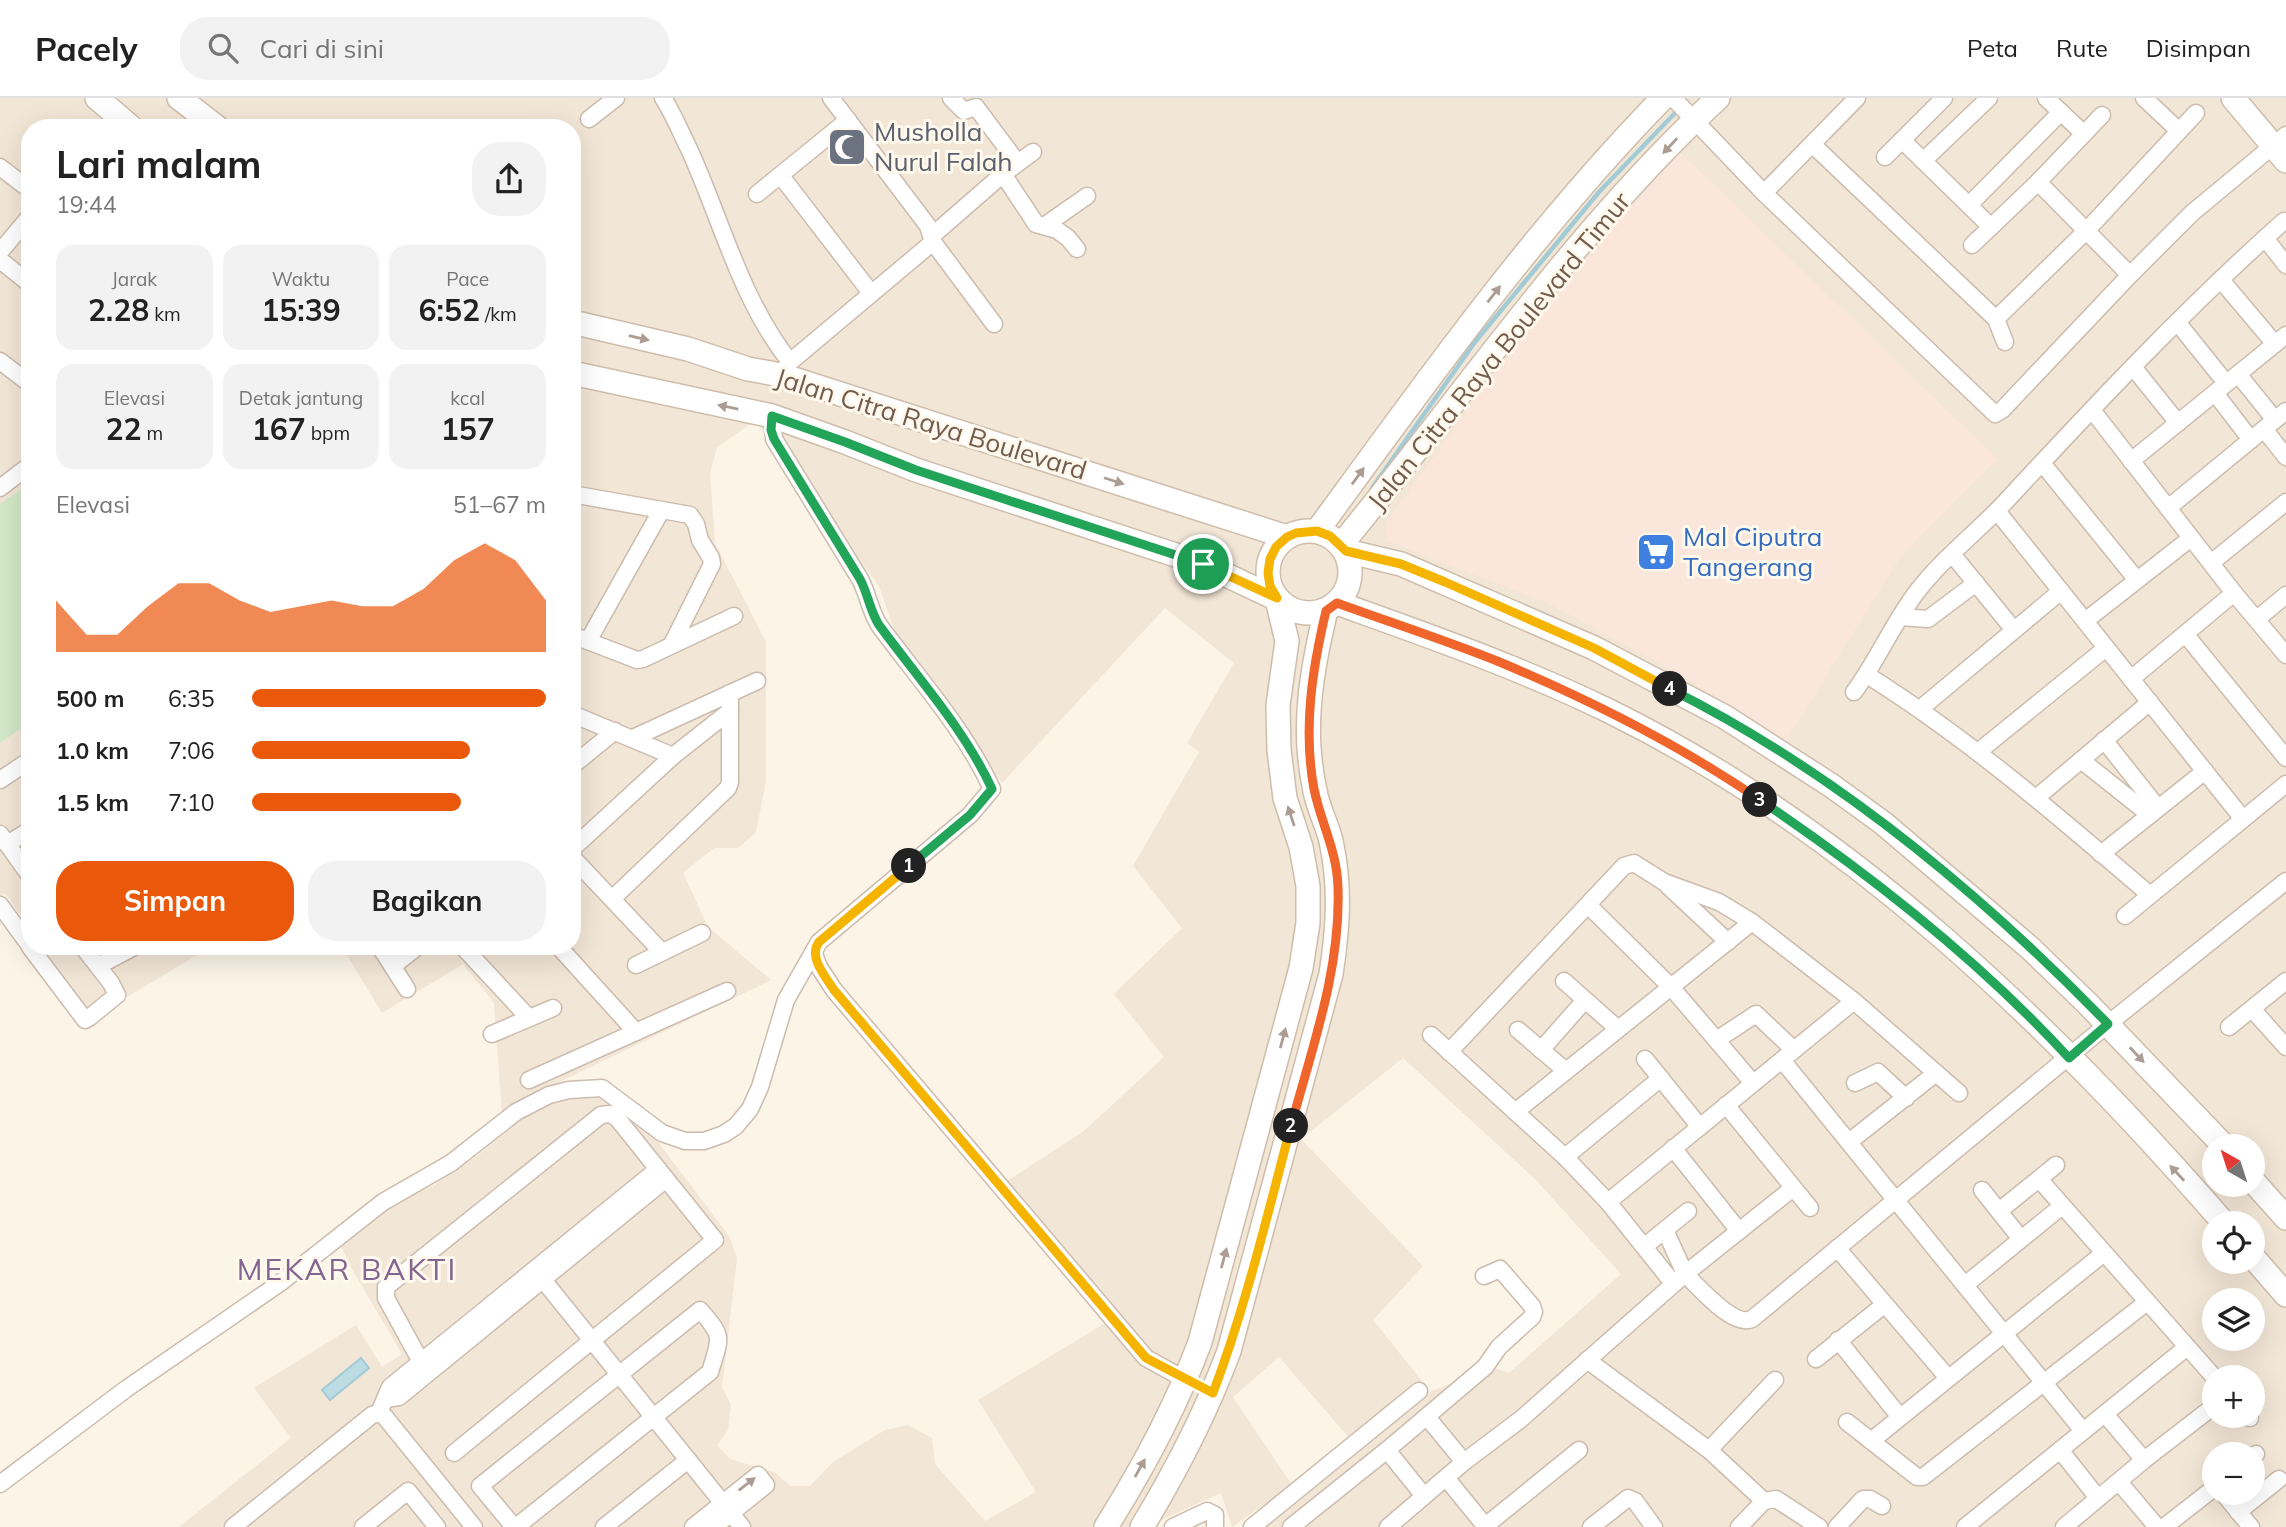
<!DOCTYPE html>
<html lang="id">
<head>
<meta charset="utf-8">
<style>
	:root { --surface:#fff; --page:#f2f2f2; --text:#222; --muted:#767676; --line:#e0e0e0; --accent:#ea580c }
	body { margin:0; font-family:Mulish,sans-serif; background:var(--page); color:var(--text); height:100vh; display:flex; flex-direction:column; font-size:26px; white-space:nowrap }
	* { box-sizing:border-box; margin:0 }
	p { font-size:23px; color:var(--muted) }
	.icon { flex:none; width:38px; height:38px; fill:none; stroke:currentColor; stroke-width:2; stroke-linecap:round; stroke-linejoin:round }
	.map { position:relative; flex:1; overflow:hidden }
	.side { position:absolute; left:21px; top:21px; width:560px; height:836px; display:flex; flex-direction:column; background:var(--surface); border-radius:28px; box-shadow:0 7px 28px #0002 }
	.side>* { flex:none }
	.needle { width:46px; rotate:321deg }
	.controls { position:absolute; left:2202px; top:1036px; display:grid; gap:14px }
	.controls a { display:grid; place-items:center; width:63px; height:63px; border-radius:50%; background:var(--surface); box-shadow:0 7px 28px #0002; font-size:35px }
	.pin { position:absolute; display:grid; place-items:center; width:60px; height:60px; color:#fff; margin:-30px; border:4px solid #fff; border-radius:50%; box-shadow:0 2px 7px #0007 }
	.km { position:absolute; width:35px; height:35px; margin:-18px; border-radius:50%; background:#222; color:#fff; font-size:19px; line-height:35px; text-align:center }
	.round { display:grid; place-items:center; flex:none; width:74px; height:74px; border-radius:28px; background:var(--page) }
	.summary { display:flex; align-items:center; justify-content:space-between; height:119px; padding:0 35px }
	h1 { font-size:38px; font-weight:700; line-height:52px }
	.metrics { display:grid; grid-template-columns:repeat(3,1fr); gap:10px; height:119px; padding:7px 35px }
	.metrics div { display:grid; align-content:center; border-radius:18px; background:var(--page); text-align:center }
	.metrics b { font-size:30px; font-weight:700 }
	.metrics small { font-size:19px; font-weight:400 }
	.metrics p { font-size:19px }
	.chart { height:196px; padding:14px 35px }
	.chart p { display:flex; justify-content:space-between }
	.chart svg { width:100%; height:126px; margin-top:7px; fill:var(--accent); opacity:.7 }
	.primary-button { display:flex; gap:14px; margin-top:auto; padding:14px 35px }
	.primary-button a { flex:1; height:80px; border-radius:28px; background:var(--accent); color:#fff; font-size:28px; font-weight:700; line-height:80px; text-align:center }
	.primary-button a+a { background:var(--page); color:var(--text) }
	ul { padding:0 35px; list-style:none; font-size:23px }
	li { display:grid; grid-template-columns:112px 84px 1fr; align-items:center; height:52px }
	li i { height:18px; border-radius:9px; background:var(--accent) }
	header { display:flex; align-items:center; gap:42px; box-sizing:border-box; height:98px; padding:0 35px; background:var(--surface); border-bottom:2px solid var(--line) }
	header strong { font-size:33px }
	nav { display:flex; gap:38px; margin-inline-start:auto; font-size:24px }
	.search { width:490px; height:63px; background:var(--page); display:flex; align-items:center; gap:18px; box-sizing:border-box; padding:0 24px; border-radius:28px; color:var(--muted); font-size:26px }
	.map>svg:first-child { display:block }
</style>
</head>
<body>
<header>
<strong>Pacely</strong>
<div class="search"><svg class="icon" aria-label="search" viewBox="0 0 24 24"><circle cx="10" cy="10" r="6"/><path d="M15 15l6 6"/></svg>Cari di sini</div>
<nav><a>Peta</a><a>Rute</a><a>Disimpan</a></nav>
</header>
<div class="map">
<svg width="2286" height="1429" viewBox="0 0 2286 1429">
	<rect width="100%" height="100%" fill="#fbf4e7"/>
	<!-- residential -->
	<g fill="#f2e6d6" fill-rule="evenodd">
		<path d="M0 0H2286V1429H1265L1328 1374 1432 1293 1492 1269 1509 1275 1621 1176 1535 1081 1403 960 1301 1041 1423 1168 1373 1222 1426 1288 1351 1342 1279 1259 1233 1299 1292 1387 1232 1429 1221 1395 1159 1423 1157 1429H179L291 1340 254 1290 356 1227 382 1269 402 1256 350 1168 341 1148 392 1106 433 1088 477 1058 538 1008 581 995 608 1000 649 1032 729 1138 737 1160 722 1289 731 1307 728 1332 717 1347 730 1361 776 1375 790 1388H810L833 1364 885 1332 908 1327 932 1340 935 1366 985 1423 1036 1394 978 1302 1117 1218 1007 1083 1084 1033 1164 959 1114 896 1182 830 1133 768 1199 654 1187 645 1234 565 1165 510 1002 685 894 531 879 488 755 323 717 349 710 375 715 445 766 544V683L756 734 738 750H714L683 775 708 829 771 882 541 993 502 1017 494 905 463 866 382 915 342 849H572V30H30V830L5 795 0 798ZM2214 1048H2252V1087H2214ZM2214 1125H2252V1164H2214ZM2214 1202H2252V1241H2214ZM2214 1279H2252V1318H2214ZM2214 1356H2252V1395H2214Z"/>
		<polygon points="43,849 211,849 93,919"/>
	</g>
	<!-- commercial -->
	<polygon fill="#fbe6db" points="1681,55 1997,361 1901,458 1786,643 1688,581 1548,505 1387,443 1386,424 1505,262 1615,127"/>
	<!-- green -->
	<polygon fill="#d2e8c6" points="30,385 30,624 0,645 0,406"/>
	<!-- water -->
	<polygon fill="#bcdce4" stroke="#a3cbd5" stroke-width="2" points="361,1260 369,1270 330,1302 322,1292"/>
	<g fill="none" stroke-linecap="round" stroke-linejoin="round">
		<!-- stream -->
		<polyline stroke="#a3cbd5" stroke-width="4.5" points="1372,390 1475,244 1599,94 1677,13"/>
		<defs>
			<g id="street">
				<path d="M663 0C674 17 681 35 690 53 722 124 741 202 790 264"/>
				<polyline points="831,0 928,128 933,144 994,226"/>
				<polyline points="951,0 964,13 976,9 1017,64"/>
				<polyline points="1673,0 1764,95 1995,316 2002,312 2130,177 2192,115 2286,37"/>
				<polyline points="2046,0 2083,35"/>
				<polyline points="2144,0 2179,33"/>
				<polyline points="589,21 616,0"/>
				<polyline points="1902,42 1990,128"/>
				<polyline points="1812,46 1996,221 2005,244"/>
				<polyline points="1885,59 1944,0"/>
				<polyline points="1923,63 1989,0"/>
				<polyline points="0,69 30,92"/>
				<polyline points="1003,76 1036,126 1057,132 1068,140 1077,151"/>
				<polyline points="781,78 871,195"/>
				<polyline points="2038,84 2130,177"/>
				<polyline points="1764,95 1857,0"/>
				<polyline points="757,96 848,22"/>
				<polyline points="1969,107 2061,14"/>
				<polyline points="1044,128 1087,98"/>
				<polyline points="933,137 1003,76 1033,54"/>
				<polyline points="2265,140 2286,167"/>
				<polyline points="1972,147 2038,84 2102,17"/>
				<polyline points="0,154 30,118"/>
				<polyline points="0,162 30,186"/>
				<polyline points="2221,182 2275,246"/>
				<polyline points="1996,221 2087,132 2196,15"/>
				<polyline points="2177,224 2226,285"/>
				<polyline points="0,263 30,286"/>
				<polyline points="2133,269 2178,325"/>
				<polyline points="784,272 790,264 933,144"/>
				<polyline points="2238,276 2275,322"/>
				<polyline points="2215,295 2251,342"/>
				<polyline points="2092,312 2234,495 2286,557"/>
				<polyline points="2264,331 2286,359"/>
				<polyline points="2131,363 2286,237"/>
				<polyline points="2042,365 2137,482"/>
				<polyline points="0,390 30,367"/>
				<polyline points="572,396 690,417 696,426 700,442 711,460 712,466 672,546"/>
				<polyline points="2168,410 2286,313"/>
				<polyline points="1997,413 2243,721"/>
				<polyline points="1952,456 2014,532"/>
				<polyline points="2211,465 2286,404"/>
				<polyline points="1900,519 1928,521 1976,485"/>
				<polyline points="2257,521 2286,497"/>
				<polyline points="2085,523 2191,440"/>
				<polyline points="572,537 637,562 643,561 734,518"/>
				<polyline points="2186,537 2286,660"/>
				<polyline points="588,543 661,413"/>
				<path d="M1867 577C1969 641 2059 719 2150 797"/>
				<polyline points="2131,581 2234,495"/>
				<path d="M1854 594C1877 563 1892 527 1916 495 1942 460 1979 433 2008 401 2097 305 2187 209 2284 123"/>
				<polyline points="1920,611 2061,493"/>
				<polyline points="572,616 673,658"/>
				<polyline points="633,640 757,583"/>
				<polyline points="2104,642 2158,710"/>
				<polyline points="1978,654 2106,550"/>
				<polyline points="2081,662 2150,717"/>
				<polyline points="572,668 615,633"/>
				<polyline points="0,682 30,662"/>
				<polyline points="2036,700 2150,604"/>
				<polyline points="0,736 30,778"/>
				<polyline points="7,746 30,732"/>
				<polyline points="572,751 673,658 730,613"/>
				<polyline points="2101,756 2205,673"/>
				<polyline points="572,759 661,853"/>
				<polyline points="1668,788 1728,844"/>
				<polyline points="612,801 728,690 730,684 730,595"/>
				<polyline points="0,807 30,848"/>
				<polyline points="1588,807 1671,889 1753,985"/>
				<polyline points="2125,818 2286,686"/>
				<polyline points="30,849 85,922 90,919 117,897 111,885 83,849"/>
				<polyline points="380,849 407,891"/>
				<polyline points="463,849 529,920"/>
				<polyline points="559,849 636,934"/>
				<polyline points="814,856 819,869 834,892 1146,1260 1186,1282"/>
				<polyline points="636,867 702,835"/>
				<polyline points="98,868 134,849"/>
				<polyline points="393,868 417,849"/>
				<polyline points="1564,883 1618,931"/>
				<polyline points="2252,911 2286,949"/>
				<polyline points="2229,929 2286,883"/>
				<polyline points="1518,932 1566,973"/>
				<polyline points="492,936 553,910"/>
				<polyline points="1431,937 1565,1059 1608,1104 1673,1185"/>
				<polyline points="1718,941 1756,916 1794,952"/>
				<polyline points="1541,952 1585,902"/>
				<polyline points="1449,954 1624,768 1634,765 1664,784 1719,804 1752,824 1854,903 1959,995"/>
				<polyline points="1645,961 1700,1029"/>
				<polyline points="1782,962 2083,1333"/>
				<polyline points="529,982 727,893"/>
				<polyline points="1855,985 1878,974 1906,1000"/>
				<polyline points="1726,1007 1810,1110"/>
				<polyline points="1515,1014 1752,824"/>
				<polyline points="1849,1044 1936,975"/>
				<polyline points="1673,1050 1739,1133"/>
				<polyline points="1565,1059 1661,980"/>
				<polyline points="2039,1081 2214,1279"/>
				<polyline points="1982,1092 2021,1141"/>
				<polyline points="1608,1104 1854,903"/>
				<polyline points="1999,1113 2056,1067"/>
				<polyline points="1665,1132 1685,1176 1793,1090"/>
				<polyline points="1645,1148 1688,1113"/>
				<polyline points="1837,1150 1948,1280"/>
				<polyline points="536,1173 742,1429"/>
				<polyline points="1965,1187 2062,1108"/>
				<polyline points="1838,1242 1900,1319"/>
				<polyline points="1816,1261 1884,1207"/>
				<polyline points="1587,1262 1709,1352 1764,1403 1739,1429"/>
				<polyline points="421,1264 386,1200 386,1189 601,1017 610,1016 617,1020 715,1142 454,1355"/>
				<polyline points="385,1301 399,1299 666,1081"/>
				<polyline points="379,1315 390,1289 658,1071"/>
				<polyline points="2105,1316 2144,1362"/>
				<polyline points="2248,1318 2250,1320"/>
				<polyline points="1427,1319 1464,1364"/>
				<polyline points="1847,1324 1917,1379 1923,1379 2147,1204"/>
				<polyline points="1871,1343 2104,1155"/>
				<polyline points="1387,1352 1485,1269 1499,1249 1532,1219 1534,1214 1532,1208 1500,1171 1484,1178"/>
				<polyline points="1709,1352 1775,1282"/>
				<polyline points="2060,1352 2098,1400"/>
				<polyline points="2252,1359 2256,1356"/>
				<polyline points="1447,1381 1486,1429"/>
				<polyline points="2119,1384 2157,1429"/>
				<path d="M0 1386 126 1291 280 1185 383 1104 451 1065 516 1014 549 997 569 992 602 990 662 1035 685 1043H704L724 1036 736 1028 750 1011 760 989 786 902 819 844 970 717 992 691C965 632 918 580 879 527 870 513 868 496 860 481L774 341 772 318"/>
				<polyline points="2223,1395 2251,1429"/>
				<polyline points="1764,1403 1776,1401 1819,1429"/>
				<polyline points="2238,1414 2279,1381"/>
				<polyline points="233,1429 372,1317 379,1315 385,1319 474,1429"/>
				<polyline points="363,1429 408,1393 437,1429"/>
				<path d="M514 1429 480 1388 700 1212C725 1240 720 1240 710 1274L516 1429"/>
				<polyline points="604,1429 688,1362"/>
				<polyline points="693,1429 758,1377 766,1387 714,1429"/>
				<polyline points="1173,1429 1207,1413 1215,1417 1215,1429"/>
				<polyline points="1252,1429 1419,1293"/>
				<polyline points="1291,1429 1387,1352 1424,1398"/>
				<path d="M1388 1429 1464 1364 1521 1321 1685 1176C1699 1189 1733 1230 1752 1221L2108 926 2286 783"/>
				<polyline points="1484,1429 1579,1352"/>
				<polyline points="1591,1429 1628,1400 1635,1403 1654,1429"/>
				<polyline points="1837,1429 1863,1401 1870,1401 1882,1408"/>
				<polyline points="1965,1429 2187,1249"/>
				<polyline points="2064,1429 2144,1362 2214,1308"/>
				<polyline points="2164,1429 2214,1390"/>
			</g>
			<g id="secondary">
				<polyline points="97,0 132,30"/>
				<polyline points="179,0 218,30"/>
				<polyline points="2233,0 2286,63"/>
				<polyline points="572,224 688,251 748,271 781,277 1287,439"/>
				<path d="M572 275 772 318 845 344 916 372 1203 466 1277 501 1287 543 1278 607 1279 652 1285 700 1301 749 1308 788V825L1301 870 1200 1244C1176 1309 1143 1370 1106 1429"/>
				<circle cx="1309" cy="474" r="41"/>
				<path d="M1317 433C1426 284 1533 133 1663 0"/>
				<path d="M1341 447C1464 297 1575 132 1718 0"/>
				<polyline points="1346,453 1401,466 1594,550 1725,619 1832,688 1883,725 2030,850 2087,905 2224,1048"/>
				<path d="M1337 505C1429 538 1521 570 1609 613 1849 731 2050 925 2224 1125"/>
				<polyline points="2252,1082 2286,1120"/>
				<polyline points="2252,1158 2286,1197"/>
				<path d="M1142 1429C1176 1373 1206 1315 1229 1253L1331 876C1338 831 1341 789 1331 743 1327 726 1318 710 1315 693 1312 679 1310 664 1309 650 1306 604 1315 558 1326 512"/>
			</g>
		</defs>
		<!-- street casing -->
		<use href="#street" stroke="#ccbcae" stroke-width="19"/>
		<!-- secondary casing -->
		<use href="#secondary" stroke="#cfbdab" stroke-width="26"/>
		<!-- street -->
		<use href="#street" stroke="#fff" stroke-width="16"/>
		<!-- secondary -->
		<use href="#secondary" stroke="#fff" stroke-width="23"/>
	</g>
	<!-- one-way arrows -->
	<defs><path id="oneway-solid" d="M-6-.8H1V-3.2L6.5 0L1 3.2V.8H-6Z" transform="scale(1.75)"/></defs>
	<g fill="#ab9d94">
		<use href="#oneway-solid" transform="translate(1670 48) rotate(133)"/>
		<use href="#oneway-solid" transform="translate(1494 196) rotate(-52)"/>
		<use href="#oneway-solid" transform="translate(639 240) rotate(13)"/>
		<use href="#oneway-solid" transform="translate(728 309) rotate(-169)"/>
		<use href="#oneway-solid" transform="translate(1358 378) rotate(-54)"/>
		<use href="#oneway-solid" transform="translate(1114 383) rotate(18)"/>
		<use href="#oneway-solid" transform="translate(1291 718) rotate(-108)"/>
		<use href="#oneway-solid" transform="translate(1283 940) rotate(-75)"/>
		<use href="#oneway-solid" transform="translate(2137 957) rotate(47)"/>
		<use href="#oneway-solid" transform="translate(2177 1075) rotate(-133)"/>
		<use href="#oneway-solid" transform="translate(1224 1160) rotate(-75)"/>
		<use href="#oneway-solid" transform="translate(1140 1370) rotate(-61)"/>
		<use href="#oneway-solid" transform="translate(747 1386) rotate(-38)"/>
	</g>
	<g fill="none" stroke-linecap="round" stroke-linejoin="round">
		<defs>
			<path id="split-1" d="M909 768 970 717 992 691C965 632 918 580 879 527 870 513 868 496 860 481L774 341 771 332 772 318 845 344 916 372 1203 466"/>
			<path id="split-2" d="M909 768 819 844C808 859 825 878 834 892L1146 1260 1213 1295C1246 1208 1267 1118 1291 1028"/>
			<path id="split-3" d="M1291 1028C1312 950 1341 871 1338 789 1337 753 1321 725 1314 691 1303 631 1312 572 1326 513L1337 505C1392 525 1448 543 1502 565 1592 603 1680 647 1760 702"/>
			<path id="split-4" d="M1670 591C1834 673 1981 795 2108 926L2069 960C1978 861 1871 777 1760 702"/>
			<polyline id="split-5" points="1203,466 1277,500 1270,488 1268,475 1270,461 1276,449 1287,439 1296,435 1317,433 1330,438 1346,453 1401,466 1445,484 1594,550 1670,591"/>
		</defs>
		<!-- split-1 casing -->
		<use href="#split-1" stroke="#fff" stroke-width="14"/>
		<!-- split-2 casing -->
		<use href="#split-2" stroke="#fff" stroke-width="14"/>
		<!-- split-3 casing -->
		<use href="#split-3" stroke="#fff" stroke-width="14"/>
		<!-- split-4 casing -->
		<use href="#split-4" stroke="#fff" stroke-width="14"/>
		<!-- split-5 casing -->
		<use href="#split-5" stroke="#fff" stroke-width="14"/>
		<!-- split-1 -->
		<use href="#split-1" stroke="#22a559" stroke-width="9"/>
		<!-- split-2 -->
		<use href="#split-2" stroke="#f5b400" stroke-width="9"/>
		<!-- split-3 -->
		<use href="#split-3" stroke="#f0652b" stroke-width="9"/>
		<!-- split-4 -->
		<use href="#split-4" stroke="#22a559" stroke-width="9"/>
		<!-- split-5 -->
		<use href="#split-5" stroke="#f5b400" stroke-width="9"/>
	</g>
	<!-- icons -->
	<defs>
		<symbol id="mosque-square" viewBox="-11 -11 22 22"><rect x="-9" y="-9" width="18" height="18" rx="4" fill="#6b7280" stroke="#fef8ed"/><path d="M3.5-4.9A6 6 0 1 0 3.5 4.9A5 5 0 1 1 3.5-4.9Z" fill="#fff"/></symbol>
		<symbol id="supermarket-square" viewBox="-11 -11 22 22"><rect x="-9" y="-9" width="18" height="18" rx="4" fill="#3f7fe0" stroke="#fef8ed"/><path d="M-6-5.5h2.5l.6 2H6L4.5 2H-2.5L-4.4-4H-6ZM-1.5 3.2a1.3 1.3 0 1 0 .1 0ZM3 3.2a1.3 1.3 0 1 0 .1 0Z" fill="#fff"/></symbol>
	</defs>
	<g fill-rule="evenodd">
		<use href="#mosque-square" x="825" y="27" width="44" height="44"/>
		<use href="#supermarket-square" x="1634" y="432" width="44" height="44"/>
	</g>
	<g text-anchor="middle" stroke-width="6" stroke-linejoin="round" paint-order="stroke">
		<!-- worship labels -->
		<g font-size="26" fill="#5b616d" stroke="#fef8ed" text-anchor="start">
			<text x="874" y="43">Musholla<tspan x="874" dy="30">Nurul Falah</tspan></text>
		</g>
		<!-- street labels -->
		<g font-size="26" fill="#735c4d" stroke="#fef8ed">
			<text transform="translate(1499 253) rotate(-51)" y="9">Jalan Citra Raya Boulevard Timur</text>
			<text transform="translate(931 326) rotate(17)" y="9">Jalan Citra Raya Boulevard</text>
		</g>
		<!-- shop labels -->
		<g font-size="26" fill="#366cbe" stroke="#fef8ed" text-anchor="start">
			<text x="1683" y="448">Mal Ciputra<tspan x="1683" dy="30">Tangerang</tspan></text>
		</g>
		<!-- quarter labels -->
		<g font-size="30" letter-spacing="2" fill="#83658f" stroke="#fef8ed">
			<text x="347" y="1182">MEKAR BAKTI</text>
		</g>
	</g>
</svg>
<div class="controls">
<a><svg class="needle" viewBox="-14 -14 28 28"><path d="M0-13l5 13h-10z" fill="#e53935"/><path d="M0 13l5-13h-10z" fill="#767676"/></svg></a>
<a><svg class="icon" aria-label="locate" viewBox="0 0 24 24"><circle cx="12" cy="12" r="6"/><path d="M12 2v4M12 18v4M2 12h4M18 12h4"/></svg></a>
<a><svg class="icon" aria-label="layers" viewBox="0 0 24 24"><path d="M12 4l9 5-9 5-9-5zM3 14l9 5 9-5"/></svg></a>
<a>+</a>
<a>−</a>
</div>
<div class="pin" style="left:1203px;top:466px;background:#1e9e55"><svg class="icon" aria-label="arrive" viewBox="0 0 24 24"><path d="M6 21V4h12l-3 4 3 4H6"/></svg></div>
<b class="km" style="left:909px;top:768px">1</b>
<b class="km" style="left:1291px;top:1028px">2</b>
<b class="km" style="left:1760px;top:702px">3</b>
<b class="km" style="left:1670px;top:591px">4</b>
<section class="side">
<div class="summary"><div><h1>Lari malam</h1><p>19:44</p></div><a class="round"><svg class="icon" aria-label="share" viewBox="0 0 24 24"><path d="M12 15V3M7 8l5-5 5 5M5 13v7h14v-7"/></svg></a></div>
<div class="metrics">
<div><p>Jarak</p><b>2.28<small> km</small></b></div>
<div><p>Waktu</p><b>15:39</b></div>
<div><p>Pace</p><b>6:52<small> /km</small></b></div>
</div>
<div class="metrics">
<div><p>Elevasi</p><b>22<small> m</small></b></div>
<div><p>Detak jantung</p><b>167<small> bpm</small></b></div>
<div><p>kcal</p><b>157</b></div>
</div>
<div class="chart"><p><span>Elevasi</span>51–67 m</p>
<svg viewBox="0 0 160 44" preserveAspectRatio="none"><path d="M0 44V26L10 38L20 38L30 28L40 20L50 20L60 26L70 30L80 28L90 26L100 28L110 28L120 22L130 12L140 6L150 12L160 26V44z"/></svg>
</div>
<ul>
<li><b>500 m</b>6:35<i style="width:100%"></i></li>
<li><b>1.0 km</b>7:06<i style="width:74%"></i></li>
<li><b>1.5 km</b>7:10<i style="width:71%"></i></li>
</ul>
<div class="primary-button"><a>Simpan</a><a>Bagikan</a></div>
</section>
</div>
</body>
</html>
